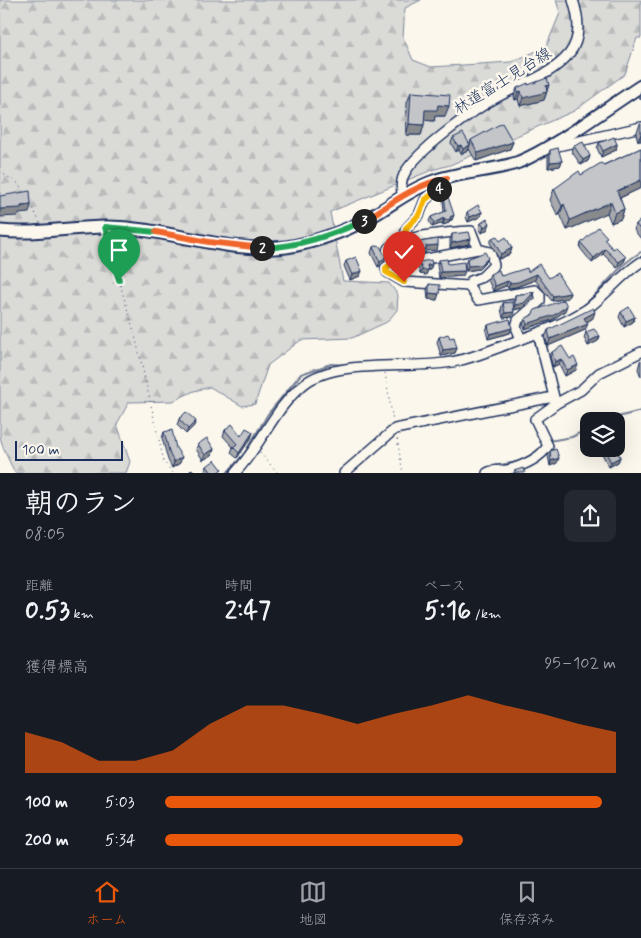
<!DOCTYPE html>
<html lang="ja">
<head>
<meta charset="utf-8">
<style>
	:root { --surface:#171b24; --page:#242831; --text:#f1f3f6; --muted:#9ea1a6; --line:#363941; --accent:#ea580c }
	body { margin:0; font-family:Mynerve,"Klee One",sans-serif; background:var(--page); color:var(--text); height:100vh; display:flex; flex-direction:column; font-size:19px; white-space:nowrap }
	* { box-sizing:border-box; margin:0 }
	p { font-size:16px; color:var(--muted) }
	.icon { flex:none; width:28px; height:28px; fill:none; stroke:currentColor; stroke-width:2; stroke-linecap:round; stroke-linejoin:round }
	.map { position:relative; height:473px; overflow:hidden }
	.drawer { display:flex; flex-direction:column; background:var(--surface); flex:1 }
	.drawer>* { flex:none }
	.controls { position:absolute; left:580px; top:412px; display:grid; gap:10px }
	.controls a { display:grid; place-items:center; width:45px; height:45px; border-radius:10px; background:var(--surface); box-shadow:0 5px 20px #0002; font-size:25px }
	.scale { position:absolute; left:15px; bottom:12px; width:108px; box-sizing:border-box; padding-left:5px; border:2px solid #1b2f5e; border-top:0; font-size:14px; line-height:18px; white-space:nowrap; color:#1b2f5e; -webkit-text-stroke:4px #fbf7ec; paint-order:stroke }
	.pin { position:absolute; display:grid; place-items:center; width:42px; height:42px; color:#fff; margin:-51px -21px; border-radius:50% 50% 50% 0; rotate:-45deg; box-shadow:0 0 5px #0007 }
	.pin .icon { rotate:45deg }
	.km { position:absolute; width:25px; height:25px; margin:-12px; border-radius:50%; background:#222; color:#fff; font-size:14px; line-height:25px; text-align:center }
	.round { display:grid; place-items:center; flex:none; width:52px; height:52px; border-radius:10px; background:var(--page) }
	.summary { display:flex; align-items:center; justify-content:space-between; height:85px; padding:0 25px }
	h1 { font-size:28px; font-weight:700; line-height:38px }
	.metrics { display:grid; grid-template-columns:repeat(3,1fr); gap:8px; height:85px; padding:5px 25px }
	.metrics div { display:grid; align-content:center }
	.metrics b { font-size:25px; font-weight:700 }
	.metrics small { font-size:14px; font-weight:400 }
	.metrics p { font-size:14px }
	.chart { height:140px; padding:10px 25px }
	.chart p { display:flex; justify-content:space-between }
	.chart svg { width:100%; height:90px; margin-top:5px; fill:var(--accent); opacity:.7 }
	ul { padding:0 25px; list-style:none; font-size:16px }
	li { display:grid; grid-template-columns:80px 60px 1fr; align-items:center; height:38px }
	li i { height:12px; border-radius:6px; background:var(--accent) }
	.dock { display:flex; justify-content:space-around; align-items:center; height:70px; border-top:1px solid var(--line); background:var(--surface); font-size:14px; color:var(--muted) }
	.dock a { display:grid; justify-items:center; gap:2px }
	.dock .current { color:var(--accent) }
	.map>svg:first-child { display:block }
</style>
</head>
<body>
<div class="map">
<svg width="641" height="473" viewBox="0 0 641 473">
	<defs>
		<pattern id="forest-firs" width="22" height="20" patternUnits="userSpaceOnUse" patternTransform="scale(1.25)"><rect width="22" height="20" fill="#dadad7"/><path d="M5 1l3.5 6h-7zM16 11l3.5 6h-7z" fill="#babbbb"/></pattern>
	</defs>
	<rect width="100%" height="100%" fill="#fbf7ec"/>
	<filter id="ink" filterUnits="userSpaceOnUse"><feTurbulence type="fractalNoise" baseFrequency=".02" numOctaves="2"/><feDisplacementMap in="SourceGraphic" scale="10" xChannelSelector="R" yChannelSelector="G"/><feConvolveMatrix kernelMatrix="1 2 1 2 8 2 1 2 1" color-interpolation-filters="sRGB"/></filter>
	<g filter="url(#ink)">
		<!-- forest -->
		<polygon fill="url(#forest-firs)" stroke="#7a849a" points="0,0 421,0 405,8 403,37 413,60 431,67 511,62 546,47 560,13 556,0 641,0 641,38 637,38 625,74 574,111 450,165 432,170 330,212 343,281 389,283 398,295 397,310 387,322 352,338 301,340 268,365 255,404 242,406 210,387 194,391 173,401 129,402 117,424 130,462 126,473 15,473 4,450 0,437"/>
		<g fill="none" stroke-linecap="round" stroke-linejoin="round">
			<!-- stream -->
			<g stroke="#747e96" stroke-width="2">
				<path d="M581 308C602 291 617 266 641 252"/>
				<polyline points="522,334 538,328"/>
				<polyline points="436,360 472,352 517,336"/>
				<polyline points="602,421 641,411"/>
				<polyline points="549,441 572,437 589,428"/>
				<polyline points="494,466 518,462 535,453"/>
				<polyline points="227,473 244,454 268,414 301,374 331,364 349,365"/>
			</g>
			<defs>
				<g id="minor">
					<polyline points="549,148 641,127"/>
					<path d="M403 196C400 187 401 179 406 171 419 150 472 111 494 99 519 84 550 77 569 54 582 38 579 18 573 0"/>
					<polyline points="405,241 406,229 419,215 425,200 441,187 447,178"/>
					<polyline points="395,260 386,268 387,272 404,282 469,286"/>
					<path d="M469 286 471 281 482 277 494 265 490 252 478 249 471 231C454 232 397 236 388 249L395 260 411 262 478 249"/>
					<polyline points="469,286 478,300 535,290 540,295 540,301 518,320 516,327 521,339"/>
					<polyline points="538,333 555,401"/>
					<path d="M235 473C261 446 274 408 304 384 339 357 414 371 457 361 471 358 486 352 500 347 529 336 561 326 587 309 606 295 621 275 641 262"/>
					<polyline points="344,473 395,429 553,397"/>
					<path d="M487 473C493 469 500 471 507 470 523 466 539 459 548 446L535 419 557 403 581 390 599 373 641 352"/>
				</g>
				<path id="major" d="M0 231C36 235 70 227 106 227 166 227 225 254 286 247 309 244 344 232 365 220 388 208 408 190 434 181 461 171 492 172 519 162 557 146 605 109 641 86"/>
			</defs>
			<!-- minor casing -->
			<use href="#minor" stroke="#1b2f5e" stroke-width="12"/>
			<!-- major casing -->
			<use href="#major" stroke="#1b2f5e" stroke-width="15"/>
			<!-- path -->
			<g stroke="#1b2f5e" stroke-width="1" stroke-dasharray="1 4" stroke-linecap="butt">
				<polyline points="0,172 19,184 23,192"/>
				<polyline points="31,204 40,223"/>
				<polyline points="106,237 135,335 164,462 173,473"/>
				<polyline points="385,373 393,421"/>
				<polyline points="397,439 403,473"/>
				<polyline points="260,453 278,473"/>
			</g>
			<!-- minor -->
			<use href="#minor" stroke="#fbf7ec" stroke-width="9"/>
			<!-- major -->
			<use href="#major" stroke="#fbf7ec" stroke-width="11"/>
		</g>
		<!-- wall -->
		<g fill="#a8a9ad" stroke="#1b2f5e">
			<polygon points="528,85 547,91 544,100 520,106 518,99 515,100 514,96 517,88"/>
			<polygon points="641,91 641,100 639,96"/>
			<polygon points="411,92 445,116 435,116 434,121 425,120 421,135 406,135 407,103"/>
			<polygon points="640,124 641,124 641,141 638,141 636,134"/>
			<polygon points="453,138 470,145 471,140 513,142 510,149 476,161 469,149 468,151 461,154 459,150 456,152 451,143"/>
			<polygon points="599,143 617,144 616,150 601,157 597,148"/>
			<polygon points="574,146 590,156 588,161 581,165 572,152"/>
			<polygon points="641,148 641,188 620,198 624,209 621,219 611,223 607,213 567,230 560,214 558,216 550,200 554,189 581,175"/>
			<polygon points="550,150 562,161 560,166 548,168 548,156"/>
			<polygon points="444,195 452,220 450,220 449,223 443,225 443,223 432,227 429,221 431,217 444,212 443,199"/>
			<polygon points="467,212 482,212 480,217 468,222 466,217"/>
			<polygon points="641,220 641,239 634,230 636,224"/>
			<polygon points="481,223 488,229 482,233 479,228"/>
			<polygon points="452,234 469,244 450,248 450,240"/>
			<polygon points="492,238 512,248 510,254 499,259 490,243"/>
			<polygon points="605,241 613,249 626,257 624,262 617,268 603,254 592,263 580,248 581,243"/>
			<polygon points="373,247 384,262 380,266 378,267 371,253"/>
			<polygon points="467,259 486,262 479,269 466,271 465,264"/>
			<polygon points="439,260 448,264 463,276 439,278 437,265"/>
			<polygon points="346,261 360,276 350,280 344,266"/>
			<polygon points="419,262 430,270 428,270 426,275 420,274 418,267"/>
			<polygon points="528,272 549,278 570,293 568,298 552,301 535,280 516,287 508,288 506,286 493,291 488,280 490,274 501,276"/>
			<polygon points="429,284 437,300 428,299 427,290"/>
			<polygon points="534,292 532,298 522,308 514,310 512,317 503,318 501,309 503,303 513,302 515,295"/>
			<polygon points="565,311 552,320 525,329 523,324 525,319"/>
			<polygon points="621,312 635,317 633,322 624,327 619,317"/>
			<polygon points="593,318 587,322 585,330 548,346 545,337 548,330"/>
			<polygon points="488,325 512,328 510,333 488,339 486,331"/>
			<polygon points="586,332 600,336 598,341 588,346 584,338"/>
			<polygon points="439,337 450,338 457,348 455,353 441,356 437,342"/>
			<polygon points="552,352 576,370 565,376 559,364 553,367 550,357"/>
			<polygon points="641,360 641,377 638,369 640,361"/>
			<polygon points="179,419 194,426 186,434 177,425"/>
			<polygon points="225,430 241,436 253,432 251,438 237,458 231,453 233,447 223,436"/>
			<polygon points="164,432 180,463 172,468 168,460 162,438"/>
			<polygon points="198,444 214,449 212,455 203,460 196,449"/>
			<polygon points="602,449 616,449 620,457 618,462 609,467 601,452"/>
			<polygon points="550,451 557,463 550,466 548,456"/>
			<polygon points="207,466 221,473 206,473 205,471"/>
		</g>
		<!-- shaded-wall -->
		<g fill="#888a8d" stroke="#1b2f5e">
			<polygon points="549,85 544,100 520,106 523,98 546,86"/>
			<polygon points="521,91 518,99 515,100 518,92"/>
			<polygon points="438,105 449,106 445,116 435,116 434,121 421,120 425,110"/>
			<polygon points="409,124 424,125 421,135 406,135"/>
			<polygon points="641,134 641,141 638,141"/>
			<polygon points="513,142 510,149 476,161 478,153"/>
			<polygon points="617,144 616,150 601,157 603,151"/>
			<polygon points="461,145 459,150 456,152 458,146"/>
			<polygon points="470,145 468,151 461,154 463,149"/>
			<polygon points="590,156 588,161 581,165 583,160"/>
			<polygon points="562,161 560,166 548,168 550,162"/>
			<polygon points="641,180 641,188 613,201 617,191"/>
			<polygon points="611,202 607,213 567,230 570,220"/>
			<polygon points="564,204 560,214 558,216 562,206"/>
			<polygon points="31,205 29,213 19,214 18,216 0,217 0,209"/>
			<polygon points="624,209 621,219 611,223 615,213"/>
			<polygon points="482,212 480,217 468,222 470,217"/>
			<polygon points="454,215 452,220 450,220 449,223 443,225 444,220"/>
			<polygon points="444,218 443,223 432,227 434,223"/>
			<polygon points="490,223 488,229 482,233 484,227"/>
			<polygon points="471,239 469,244 450,248 452,243"/>
			<polygon points="438,245 437,250 426,251 425,253 411,256 399,254 400,250 426,246"/>
			<polygon points="512,248 510,254 499,259 501,254"/>
			<polygon points="605,249 603,254 592,263 594,258"/>
			<polygon points="386,256 384,262 380,266 378,267 380,262"/>
			<polygon points="626,257 624,262 617,268 619,262"/>
			<polygon points="488,258 486,262 479,269 466,271 468,266"/>
			<polygon points="427,265 432,265 430,270 428,270 426,275 420,274 422,270"/>
			<polygon points="362,271 360,276 350,280 352,275"/>
			<polygon points="465,271 463,276 439,278 441,272"/>
			<polygon points="537,274 535,280 516,287 508,288 510,283"/>
			<polygon points="508,281 506,286 493,291 495,286"/>
			<polygon points="534,292 532,298 522,308 513,310 515,305"/>
			<polygon points="429,293 439,294 437,300 428,299"/>
			<polygon points="570,293 568,298 552,301 553,296"/>
			<polygon points="567,306 565,311 552,320 525,329 527,324"/>
			<polygon points="514,312 512,317 503,318 505,313"/>
			<polygon points="595,312 593,318 582,325 584,318"/>
			<polygon points="635,317 633,322 624,327 626,321"/>
			<polygon points="588,324 585,330 548,346 550,339"/>
			<polygon points="512,328 510,333 488,339 490,334"/>
			<polygon points="600,336 598,341 588,346 590,341"/>
			<polygon points="457,348 455,353 441,356 443,350"/>
			<polygon points="561,359 559,364 553,367 555,362"/>
			<polygon points="578,365 576,370 565,376 567,370"/>
			<polygon points="196,421 194,426 186,434 188,429"/>
			<polygon points="253,432 251,438 237,458 239,453"/>
			<polygon points="214,449 212,455 203,460 205,455"/>
			<polygon points="182,457 180,463 172,468 174,462"/>
			<polygon points="620,457 618,462 609,467 611,462"/>
			<polygon points="559,458 557,463 550,466 551,461"/>
		</g>
		<!-- building -->
		<g fill="#c3c5c9" stroke="#1b2f5e">
			<polygon points="547,78 549,85 546,86 547,92 523,98 521,91 518,92 517,88 528,83 528,85"/>
			<polygon points="411,92 450,95 449,106 438,105 437,110 425,110 424,125 409,124"/>
			<polygon points="502,123 513,142 478,153 471,140"/>
			<polygon points="463,133 470,145 463,149 461,145 458,146 453,138"/>
			<polygon points="614,137 617,144 603,151 599,143"/>
			<polygon points="583,142 590,156 583,160 574,146"/>
			<polygon points="558,148 562,161 550,162 550,150"/>
			<polygon points="641,148 641,180 617,191 624,209 615,213 611,202 570,220 564,204 562,206 554,189 579,171 581,175 601,163 604,165"/>
			<polygon points="30,191 31,205 21,206 21,208 0,209 0,196"/>
			<polygon points="447,194 454,215 450,217 451,219 444,220 444,218 434,223 431,217 446,211 444,195"/>
			<polygon points="478,205 482,212 470,217 467,212"/>
			<polygon points="487,219 490,223 484,227 481,223"/>
			<polygon points="641,220 641,231 636,224"/>
			<polygon points="598,227 607,237 604,239 613,249 616,247 626,257 619,262 605,249 594,258 581,243"/>
			<polygon points="469,232 471,239 452,243 452,234"/>
			<polygon points="497,236 500,241 506,237 512,248 501,254 492,238"/>
			<polygon points="438,239 438,245 426,246 426,249 412,251 400,250 400,245"/>
			<polygon points="379,245 386,256 382,261 380,262 373,247"/>
			<polygon points="485,252 488,258 481,265 468,266 467,259"/>
			<polygon points="356,257 362,271 352,275 346,261"/>
			<polygon points="447,259 448,264 464,262 465,271 441,272 439,260"/>
			<polygon points="431,260 432,265 427,265 428,270 422,270 419,262"/>
			<polygon points="539,264 549,278 557,273 570,293 553,296 537,274 518,282 510,283 508,281 495,286 490,274 499,270 501,276 527,268 528,272"/>
			<polygon points="429,284 440,285 439,294 429,293"/>
			<polygon points="534,292 524,303 515,305 515,295"/>
			<polygon points="564,300 567,306 554,315 527,324 525,319 532,315 535,310"/>
			<polygon points="513,302 514,312 505,313 503,303"/>
			<polygon points="629,307 635,317 626,321 621,312"/>
			<polygon points="593,308 595,312 584,318 588,324 550,339 548,330"/>
			<polygon points="510,319 512,328 490,334 488,325"/>
			<polygon points="594,329 600,336 590,341 586,332"/>
			<polygon points="448,334 450,338 454,337 457,348 443,350 439,337"/>
			<polygon points="562,346 570,359 574,357 578,365 567,370 561,359 555,362 552,352"/>
			<polygon points="186,412 196,421 188,429 179,419"/>
			<polygon points="232,424 241,436 246,428 253,432 239,453 233,447 237,444 225,430"/>
			<polygon points="172,430 176,448 182,457 174,462 170,455 164,432"/>
			<polygon points="207,438 214,449 205,455 198,444"/>
			<polygon points="556,449 559,458 551,461 550,451"/>
			<polygon points="604,449 616,449 620,457 611,462"/>
			<polygon points="215,460 222,469 217,473 212,473 207,466"/>
			<polygon points="523,468 525,473 515,473 514,471"/>
			<polygon points="192,469 196,473 188,473"/>
		</g>
	</g>
	<g fill="none" stroke-linecap="round" stroke-linejoin="round" filter="url(#ink)">
		<defs>
			<polyline id="split-1" points="119,280 105,227 156,232"/>
			<polyline id="split-2" points="156,232 209,242 262,248"/>
			<path id="split-3" d="M262 248C298 247 331 235 364 221"/>
			<path id="split-4" d="M364 221C390 204 416 184 447 178L439 189"/>
			<polyline id="split-5" points="389,266 396,260 388,250 391,245 405,241 406,228 419,215 425,200 439,189"/>
			<polyline id="split-6" points="389,266 386,268 386,272 404,282"/>
		</defs>
		<!-- split-1 casing -->
		<use href="#split-1" stroke="#fff" stroke-width="10"/>
		<!-- split-2 casing -->
		<use href="#split-2" stroke="#fff" stroke-width="10"/>
		<!-- split-3 casing -->
		<use href="#split-3" stroke="#fff" stroke-width="10"/>
		<!-- split-4 casing -->
		<use href="#split-4" stroke="#fff" stroke-width="10"/>
		<!-- split-5 casing -->
		<use href="#split-5" stroke="#fff" stroke-width="10"/>
		<!-- split-6 casing -->
		<use href="#split-6" stroke="#fff" stroke-width="10"/>
		<!-- split-1 -->
		<use href="#split-1" stroke="#22a559" stroke-width="6"/>
		<!-- split-2 -->
		<use href="#split-2" stroke="#f0652b" stroke-width="6"/>
		<!-- split-3 -->
		<use href="#split-3" stroke="#22a559" stroke-width="6"/>
		<!-- split-4 -->
		<use href="#split-4" stroke="#f0652b" stroke-width="6"/>
		<!-- split-5 -->
		<use href="#split-5" stroke="#f5b400" stroke-width="6"/>
		<!-- split-6 -->
		<use href="#split-6" stroke="#f5b400" stroke-width="6"/>
	</g>
	<g text-anchor="middle" stroke-width="5" stroke-linejoin="round" paint-order="stroke">
		<!-- street labels -->
		<g font-size="16" fill="#1b2f5e" stroke="#fbf7ec">
			<text transform="translate(502 80) rotate(-32)" y="6">林道富士見台線</text>
		</g>
	</g>
</svg>
<div class="controls">
<a><svg class="icon" aria-label="layers" viewBox="0 0 24 24"><path d="M12 4l9 5-9 5-9-5zM3 14l9 5 9-5"/></svg></a>
</div>
<div class="scale">100 m</div>
<div class="pin" style="left:119px;top:280px;background:#1e9e55"><svg class="icon" aria-label="arrive" viewBox="0 0 24 24"><path d="M6 21V4h12l-3 4 3 4H6"/></svg></div>
<div class="pin" style="left:404px;top:282px;background:#d93025"><svg class="icon" aria-label="check" viewBox="0 0 24 24"><path d="M5 12l5 5 9-10"/></svg></div>
<b class="km" style="left:262px;top:248px">2</b>
<b class="km" style="left:364px;top:221px">3</b>
<b class="km" style="left:439px;top:189px">4</b>
</div>
<section class="drawer">
<div class="summary"><div><h1>朝のラン</h1><p>08:05</p></div><a class="round"><svg class="icon" aria-label="share" viewBox="0 0 24 24"><path d="M12 15V3M7 8l5-5 5 5M5 13v7h14v-7"/></svg></a></div>
<div class="metrics">
<div><p>距離</p><b>0.53<small> km</small></b></div>
<div><p>時間</p><b>2:47</b></div>
<div><p>ペース</p><b>5:16<small> /km</small></b></div>
</div>
<div class="chart"><p><span>獲得標高</span>95–102 m</p>
<svg viewBox="0 0 160 44" preserveAspectRatio="none"><path d="M0 44V24L10 29L20 38L30 38L40 33L50 20L60 11L70 11L80 15L90 20L100 15L110 11L120 6L130 11L140 15L150 20L160 24V44z"/></svg>
</div>
<ul>
<li><b>100 m</b>5:03<i style="width:97%"></i></li>
<li><b>200 m</b>5:34<i style="width:66%"></i></li>
</ul>
</section>
<nav class="dock">
<a class="current"><svg class="icon" aria-label="home" viewBox="0 0 24 24"><path d="M3 11l9-7 9 7M6 9v11h12V9"/></svg>ホーム</a>
<a><svg class="icon" aria-label="map" viewBox="0 0 24 24"><path d="M3 6l6-2 6 2 6-2v14l-6 2-6-2-6 2zM9 4v14M15 6v14"/></svg>地図</a>
<a><svg class="icon" aria-label="saved" viewBox="0 0 24 24"><path d="M7 4h10v16l-5-4-5 4z"/></svg>保存済み</a>
</nav>
</body>
</html>
